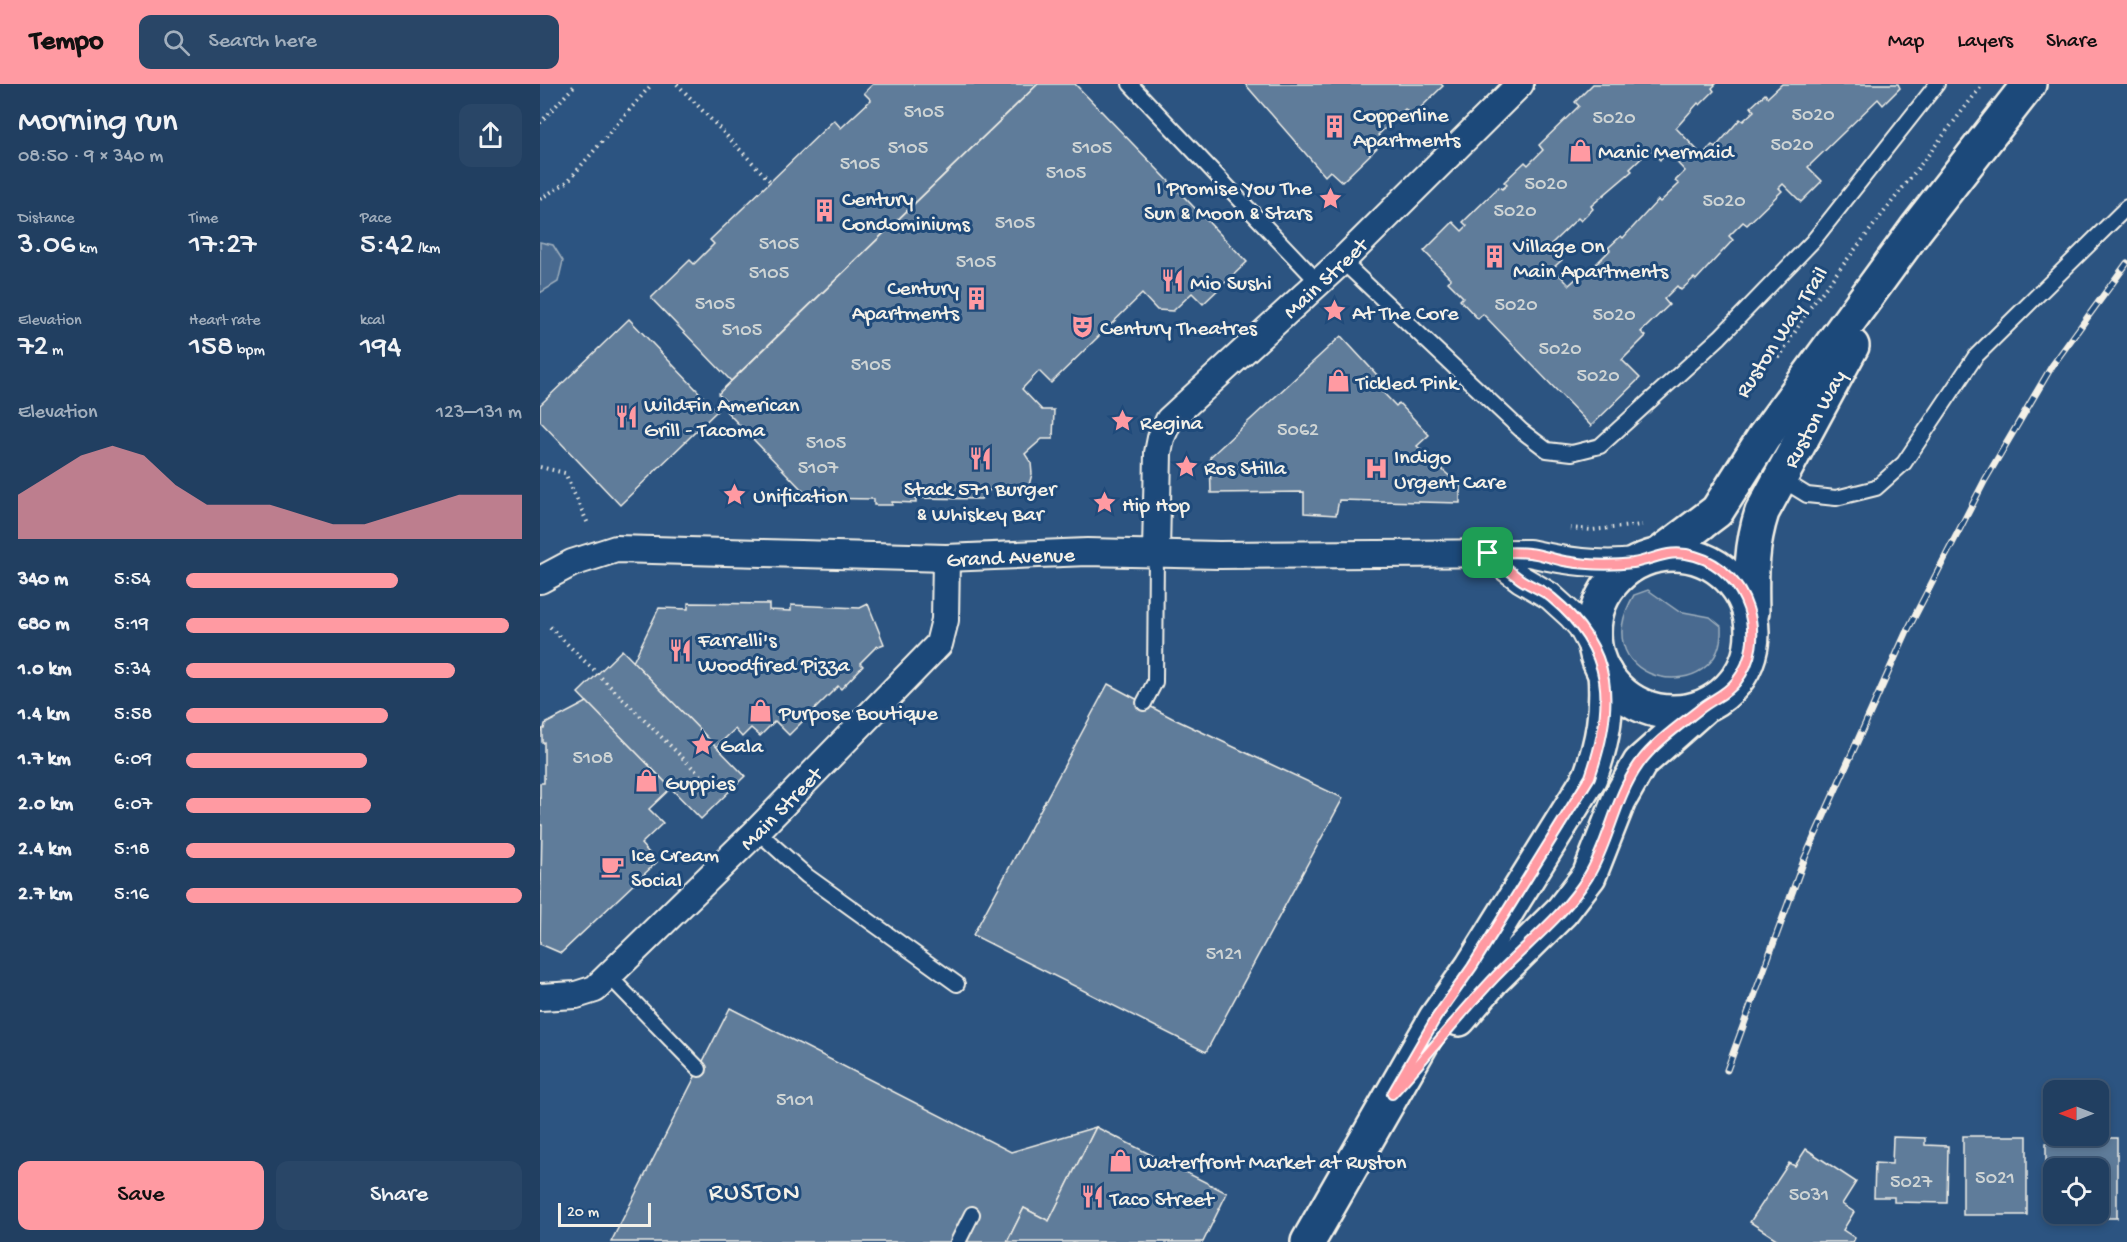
<!DOCTYPE html>
<html lang="en">
<head>
<meta charset="utf-8">
<style>
	:root { --surface:#213f61; --page:#294667; --text:#f1f3f6; --muted:#a2afbd; --line:#3e5876; --accent:#ff9aa2 }
	body { margin:0; font-family:"Gochi Hand",sans-serif; background:var(--page); color:var(--text); height:100vh; display:flex; flex-direction:column; font-size:22px; white-space:nowrap }
	* { box-sizing:border-box; margin:0 }
	p { font-size:20px; color:var(--muted) }
	.icon { flex:none; width:33px; height:33px; fill:none; stroke:currentColor; stroke-width:2; stroke-linecap:round; stroke-linejoin:round }
	.map { position:relative; flex:1; overflow:hidden }
	.side { display:flex; flex-direction:column; background:var(--surface); width:540px }
	.side>* { flex:none }
	.needle { width:39px; rotate:270deg }
	.tools { position:absolute; left:1503px; top:996px; display:grid; gap:12px }
	.tools a { display:grid; place-items:center; width:66px; height:66px; border-radius:12px; background:var(--surface); box-shadow:0 3px 9px #0003,0 0 0 2px var(--line); font-size:30px }
	.scale { position:absolute; left:18px; bottom:15px; width:93px; box-sizing:border-box; padding-left:6px; border:3px solid #f4f1e8; border-top:0; font-size:16px; line-height:21px; white-space:nowrap; color:#f4f1e8; -webkit-text-stroke:4px #1f4a7a; paint-order:stroke }
	.pin { position:absolute; display:grid; place-items:center; width:51px; height:51px; color:#fff; margin:-26px; border-radius:12px; box-shadow:0 3px 9px #0006 }
	.round { display:grid; place-items:center; flex:none; width:63px; height:63px; border-radius:12px; background:var(--page) }
	.overview { display:flex; align-items:center; justify-content:space-between; height:102px; padding:0 18px }
	h1 { font-size:33px; font-weight:600; line-height:45px }
	.metrics { display:grid; grid-template-columns:repeat(3,1fr); gap:9px; height:102px; padding:6px 18px }
	.metrics div { display:grid; align-content:center }
	.metrics b { font-size:30px; font-weight:600 }
	.metrics small { font-size:16px; font-weight:400 }
	.metrics p { font-size:16px }
	.chart { height:168px; padding:12px 18px }
	.chart p { display:flex; justify-content:space-between }
	.chart svg { width:100%; height:108px; margin-top:6px; fill:var(--accent); opacity:.7 }
	.button { display:flex; gap:12px; margin-top:auto; padding:12px 18px }
	.button a { flex:1; height:69px; border-radius:12px; background:var(--accent); color:#111; font-size:24px; font-weight:600; line-height:69px; text-align:center }
	.button a+a { background:var(--page); color:var(--text) }
	ul { padding:0 18px; list-style:none; font-size:20px }
	li { display:grid; grid-template-columns:96px 72px 1fr; align-items:center; height:45px }
	li i { height:15px; border-radius:8px; background:var(--accent) }
	header { display:flex; align-items:center; gap:36px; box-sizing:border-box; height:84px; padding:0 30px; background:var(--accent); color:#111 }
	header strong { font-size:28px }
	nav { display:flex; gap:33px; margin-inline-start:auto; font-size:21px }
	.search { width:420px; height:54px; background:var(--page); display:flex; align-items:center; gap:15px; box-sizing:border-box; padding:0 21px; border-radius:12px; color:var(--muted); font-size:22px }
	main { display:flex; flex:1; min-height:0 }
	.map>svg:first-child { display:block }
</style>
</head>
<body>
<header>
<strong>Tempo</strong>
<div class="search"><svg class="icon" aria-label="search" viewBox="0 0 24 24"><circle cx="10" cy="10" r="6"/><path d="M15 15l6 6"/></svg>Search here</div>
<nav><a>Map</a><a>Layers</a><a>Share</a></nav>
</header>
<main>
<section class="side">
<div class="overview"><div><h1>Morning run</h1><p>08:50 · 9 × 340 m</p></div><a class="round"><svg class="icon" aria-label="share" viewBox="0 0 24 24"><path d="M12 15V3M7 8l5-5 5 5M5 13v7h14v-7"/></svg></a></div>
<div class="metrics">
<div><p>Distance</p><b>3.06<small> km</small></b></div>
<div><p>Time</p><b>17:27</b></div>
<div><p>Pace</p><b>5:42<small> /km</small></b></div>
</div>
<div class="metrics">
<div><p>Elevation</p><b>72<small> m</small></b></div>
<div><p>Heart rate</p><b>158<small> bpm</small></b></div>
<div><p>kcal</p><b>194</b></div>
</div>
<div class="chart"><p><span>Elevation</span>123–131 m</p>
<svg viewBox="0 0 160 44" preserveAspectRatio="none"><path d="M0 44V26L10 18L20 10L30 6L40 10L50 22L60 30L70 30L80 30L90 34L100 38L110 38L120 34L130 30L140 26L150 26L160 26V44z"/></svg>
</div>
<ul>
<li><b>340 m</b>5:54<i style="width:63%"></i></li>
<li><b>680 m</b>5:19<i style="width:96%"></i></li>
<li><b>1.0 km</b>5:34<i style="width:80%"></i></li>
<li><b>1.4 km</b>5:58<i style="width:60%"></i></li>
<li><b>1.7 km</b>6:09<i style="width:54%"></i></li>
<li><b>2.0 km</b>6:07<i style="width:55%"></i></li>
<li><b>2.4 km</b>5:18<i style="width:98%"></i></li>
<li><b>2.7 km</b>5:16<i style="width:100%"></i></li>
</ul>
<div class="button"><a>Save</a><a>Share</a></div>
</section>
<div class="map">
<svg width="1587" height="1158" viewBox="0 0 1587 1158">
	<rect width="100%" height="100%" fill="#2c5481"/>
	<filter id="ink" filterUnits="userSpaceOnUse"><feTurbulence type="fractalNoise" baseFrequency=".0167" numOctaves="2"/><feDisplacementMap in="SourceGraphic" scale="12" xChannelSelector="R" yChannelSelector="G"/><feConvolveMatrix kernelMatrix="1 2 1 2 8 2 1 2 1" color-interpolation-filters="sRGB"/></filter>
	<g filter="url(#ink)">
		<!-- green -->
		<g fill="#496b90" stroke="#9eaebc" stroke-width="1.5">
			<polygon points="0,158 13,161 23,177 18,198 0,209"/>
			<path d="M1108 506 1138 527 1170 533 1181 542C1186 626 1040 603 1094 511Z"/>
		</g>
		<!-- building -->
		<g fill="#5e7b9a" stroke="#f4f1e8" stroke-width="1.5" fill-rule="evenodd">
			<polygon points="333,0 498,0 191,297 111,214 150,176 154,180 174,160 170,156 294,36 301,44 331,16 324,9"/>
			<polygon points="498,0 535,0 707,178 663,220 652,209 633,227 617,226 602,210 511,299 499,287 482,305 502,326 514,326 513,355 502,355 485,370 491,379 492,390 489,401 481,408 471,412 460,410 451,405 441,415 376,414 376,419 352,418 352,421 334,421 334,415 270,414 186,327 191,322 178,310"/>
			<polygon points="705,0 901,0 903,2 872,32 865,25 838,51 844,57 802,98 790,87 785,92"/>
			<path d="M1053 0H1176L1172 4 1174 7 1160 21 1158 19 1136 44 1162 71 1172 61 1175 64 1200 35 1203 37 1214 27 1211 23 1225 10 1228 13 1242 0H1358L1360 4 1343 21 1338 15 1268 83 1282 97 1261 118 1243 100 1239 104 1242 107 1207 141 1203 138 1189 152 1193 156 1156 196 1154 194 1141 206 1137 202 1124 215 1129 221 1101 248 1106 252 1082 276 1100 294 1051 342 943 230 938 235 920 216 923 213 908 198 911 195 884 167 913 138 922 147 927 142 923 138 959 103 962 105 967 101 964 98 985 78 988 81 1003 66 999 61 1039 22 1035 18ZM1110 66 1120 76 1127 68 1145 87 1135 97 1139 100 1120 118 1118 116 1083 154 1081 152 1068 164 1070 166 1040 196 1038 193 1029 201 1013 184 1022 176 1009 162 1038 134 1041 137 1053 125 1051 122 1092 87 1090 85Z"/>
			<polygon points="89,235 177,327 80,421 0,337 0,321"/>
			<polygon points="801,252 838,292 832,297 856,322 859,319 889,351 877,362 920,402 920,419 799,416 796,431 764,429 764,408 671,409 670,373"/>
			<polygon points="148,519 229,520 229,526 251,527 251,521 320,524 328,520 344,560 336,563 320,579 323,582 301,605 298,602 249,651 235,637 220,652 211,644 202,653 195,645 176,663 93,578 119,524 148,525"/>
			<polygon points="82,566 205,692 161,735 38,609"/>
			<polygon points="568,600 632,634 803,714 666,968 433,851"/>
			<polygon points="47,618 131,704 109,725 123,739 101,760 117,778 21,869 0,860 2,741 0,741 0,699 4,699 4,658 2,658 2,645 4,645 5,640"/>
			<polygon points="190,924 471,1068 556,1043 509,1137 484,1124 467,1158 71,1158"/>
			<polygon points="556,1043 687,1109 663,1158 467,1158 484,1124 509,1137"/>
			<polygon points="1558,1049 1562,1049 1562,1054 1577,1054 1577,1134 1535,1134 1535,1130 1520,1130 1558,1130 1558,1084 1514,1084 1514,1127 1506,1127 1506,1059 1530,1059 1530,1052 1558,1052"/>
			<rect x="1423" y="1052" width="64" height="79"/>
			<polygon points="1353,1053 1385,1054 1385,1061 1408,1062 1407,1119 1354,1118 1354,1113 1334,1113 1335,1079 1352,1080"/>
			<polygon points="1266,1065 1316,1098 1302,1120 1314,1128 1303,1146 1315,1154 1313,1158 1241,1158 1210,1138 1249,1079 1255,1082"/>
		</g>
		<g fill="none" stroke-linecap="round" stroke-linejoin="round">
			<defs>
				<g id="service">
					<polyline points="590,0 779,199"/>
					<polyline points="802,177 982,347 1007,366 1032,369 1060,362 1180,253 1273,157 1397,0"/>
					<polyline points="1241,395 1267,411 1296,414 1336,404 1364,379 1435,273 1587,123"/>
					<polyline points="604,619 615,598 616,469"/>
					<polyline points="217,747 267,792 417,900"/>
					<polyline points="69,892 159,985"/>
					<polyline points="418,1158 432,1130"/>
				</g>
				<g id="minor">
					<path id="s1" d="M616 469 618 369 621 354 629 336 802 177 980 0"/>
					<polyline points="947,469 981,495 1010,512 1032,532 1041,542 1057,572"/>
					<path id="s2" d="M0 496 32 479 76 465 406 474 547 468 679 471 989 469C1025 477 1058 482 1095 478"/>
					<path id="s3" d="M0 913 36 911 55 905 217 747 399 560 405 536 406 474"/>
				</g>
				<g id="primary">
					<circle cx="1133" cy="549" r="79"/>
					<polyline points="1120,470 1177,427 1224,353 1376,145 1489,0"/>
					<path id="s4" d="M1212 528C1211 493 1211 461 1222 428L1312 262"/>
					<polyline points="919,935 953,895 1022,827 1049,792 1079,716 1100,679 1162,624"/>
					<path d="M768 1158 896 934 932 883 1050 693C1063 657 1068 626 1065 589"/>
				</g>
			</defs>
			<!-- service casing -->
			<use href="#service" stroke="#f4f1e8" stroke-width="18"/>
			<!-- minor casing -->
			<use href="#minor" stroke="#f4f1e8" stroke-width="30"/>
			<!-- primary casing -->
			<use href="#primary" stroke="#f4f1e8" stroke-width="38"/>
			<!-- path -->
			<g stroke="#f4f1e8" stroke-width="4" stroke-dasharray="1.5 4.5" stroke-linecap="butt">
				<polyline points="137,0 230,97"/>
				<polyline points="0,39 36,0"/>
				<polyline points="0,115 27,98 112,0"/>
				<polyline points="1239,274 1269,225 1443,0"/>
				<polyline points="0,383 25,389 48,440"/>
				<polyline points="1030,444 1052,446 1102,441"/>
				<polyline points="10,543 163,694"/>
			</g>
			<!-- service -->
			<use href="#service" stroke="#1f4a7a" stroke-width="14"/>
			<!-- minor -->
			<use href="#minor" stroke="#1f4a7a" stroke-width="26"/>
			<!-- primary -->
			<use href="#primary" stroke="#1f4a7a" stroke-width="33"/>
			<defs>
				<polyline id="rail" points="1187,986 1264,776 1366,549 1445,396 1512,282 1587,179"/>
			</defs>
			<!-- rail casing -->
			<use href="#rail" stroke="#f4f1e8" stroke-width="7"/>
			<!-- rail -->
			<use href="#rail" stroke="#1f4a7a" stroke-width="4.5" stroke-dasharray="14" stroke-linecap="butt"/>
		</g>
	</g>
	<g fill="none" stroke-linecap="round" stroke-linejoin="round" filter="url(#ink)">
		<defs>
			<path id="route" d="M948 469C961 469 975 467 989 469 1001 470 1013 475 1024 477 1047 481 1070 482 1093 479 1116 475 1130 464 1155 472 1208 487 1230 555 1196 598 1186 611 1172 615 1160 625 1140 641 1114 659 1099 680 1074 715 1070 757 1048 793 1023 833 987 859 955 893 919 931 887 972 852 1010L896 934 932 883 1050 693C1075 621 1075 566 1012 514 1003 506 990 502 980 495 969 487 958 477 948 469Z"/>
		</defs>
		<!-- route casing -->
		<use href="#route" stroke="#fff" stroke-width="12"/>
		<!-- route -->
		<use href="#route" stroke="#ff9aa2" stroke-width="8"/>
	</g>
	<!-- icons -->
	<defs>
		<symbol id="building-bare" viewBox="-9 -9 18 18"><path d="M-4-6H4V6H1V3H-1V6H-4ZM-2.5-4.3h1.7v1.8h-1.7ZM.8-4.3h1.7v1.8H.8ZM-2.5-1h1.7V.8h-1.7ZM.8-1h1.7V.8H.8Z" fill="#ff9aa2" stroke="#1f4a7a" stroke-width="2.5" paint-order="stroke"/></symbol>
		<symbol id="shop-bare" viewBox="-9 -9 18 18"><path d="M-5-2.5h2.3a2.7 3.5 0 0 1 5.4 0H5L5.5 6h-11ZM-1.5-2.5h3a1.5 2.3 0 0 0-3 0Z" fill="#ff9aa2" stroke="#1f4a7a" stroke-width="2.5" paint-order="stroke"/></symbol>
		<symbol id="sight-bare" viewBox="-9 -9 18 18"><path d="M0-6L1.8-2.2L6-1.7L2.9 1.2L3.7 5.4L0 3.3L-3.7 5.4L-2.9 1.2L-6-1.7L-1.8-2.2Z" fill="#ff9aa2" stroke="#1f4a7a" stroke-width="2.5" paint-order="stroke"/></symbol>
		<symbol id="restaurant-bare" viewBox="-9 -9 18 18"><path d="M-5-6h1v4h1v-4h1v4h1v-4h1v5L-1.5 .5V6h-2V.5L-5-1ZM5-6V6H3V1.5H1.5Q1.5-4 5-6Z" fill="#ff9aa2" stroke="#1f4a7a" stroke-width="2.5" paint-order="stroke"/></symbol>
		<symbol id="theatre-bare" viewBox="-9 -9 18 18"><path d="M-5-5.5Q0-4 5-5.5V0Q5 5 0 6Q-5 5-5 0ZM-3.3-2.5H-1v1.5H-3.3ZM1-2.5H3.3v1.5H1ZM-2.8 1Q0 5.5 2.8 1Z" fill="#ff9aa2" stroke="#1f4a7a" stroke-width="2.5" paint-order="stroke"/></symbol>
		<symbol id="hospital-bare" viewBox="-9 -9 18 18"><path d="M-5-5h3v3.5h4V-5h3V5h-3V1.5h-4V5h-3Z" fill="#ff9aa2" stroke="#1f4a7a" stroke-width="2.5" paint-order="stroke"/></symbol>
		<symbol id="cafe-bare" viewBox="-9 -9 18 18"><path d="M-5.5-4.5H6V0H3Q3 3.5 0 3.5H-2.5Q-5.5 3.5-5.5 0ZM3-3.2v2h1.7v-2ZM-6 4.5H4V6H-6Z" fill="#ff9aa2" stroke="#1f4a7a" stroke-width="2.5" paint-order="stroke"/></symbol>
	</defs>
	<g fill-rule="evenodd">
		<use href="#building-bare" x="778" y="26" width="33" height="33"/>
		<use href="#shop-bare" x="1024" y="50" width="33" height="33"/>
		<use href="#sight-bare" x="774" y="98" width="33" height="33"/>
		<use href="#building-bare" x="268" y="110" width="33" height="33"/>
		<use href="#building-bare" x="938" y="156" width="33" height="33"/>
		<use href="#restaurant-bare" x="616" y="180" width="33" height="33"/>
		<use href="#building-bare" x="420" y="198" width="33" height="33"/>
		<use href="#sight-bare" x="778" y="210" width="33" height="33"/>
		<use href="#theatre-bare" x="526" y="226" width="33" height="33"/>
		<use href="#shop-bare" x="782" y="280" width="33" height="33"/>
		<use href="#restaurant-bare" x="70" y="316" width="33" height="33"/>
		<use href="#sight-bare" x="566" y="320" width="33" height="33"/>
		<use href="#restaurant-bare" x="424" y="358" width="33" height="33"/>
		<use href="#sight-bare" x="630" y="366" width="33" height="33"/>
		<use href="#hospital-bare" x="820" y="368" width="33" height="33"/>
		<use href="#sight-bare" x="178" y="394" width="33" height="33"/>
		<use href="#sight-bare" x="548" y="402" width="33" height="33"/>
		<use href="#restaurant-bare" x="124" y="550" width="33" height="33"/>
		<use href="#shop-bare" x="204" y="610" width="33" height="33"/>
		<use href="#sight-bare" x="146" y="644" width="33" height="33"/>
		<use href="#shop-bare" x="90" y="680" width="33" height="33"/>
		<use href="#cafe-bare" x="56" y="766" width="33" height="33"/>
		<use href="#shop-bare" x="564" y="1060" width="33" height="33"/>
		<use href="#restaurant-bare" x="536" y="1096" width="33" height="33"/>
	</g>
	<g text-anchor="middle" stroke-width="6" stroke-linejoin="round" paint-order="stroke">
		<!-- number labels -->
		<g font-size="20" fill="#ced4d4">
			<text x="384" y="33">5105</text>
			<text x="1273" y="36">5020</text>
			<text x="1074" y="39">5020</text>
			<text x="1252" y="66">5020</text>
			<text x="368" y="69">5105</text>
			<text x="552" y="69">5105</text>
			<text x="320" y="85">5105</text>
			<text x="526" y="94">5105</text>
			<text x="1006" y="105">5020</text>
			<text x="1184" y="122">5020</text>
			<text x="975" y="132">5020</text>
			<text x="475" y="144">5105</text>
			<text x="239" y="165">5105</text>
			<text x="436" y="183">5105</text>
			<text x="229" y="194">5105</text>
			<text x="175" y="225">5105</text>
			<text x="976" y="226">5020</text>
			<text x="1074" y="236">5020</text>
			<text x="202" y="251">5105</text>
			<text x="1020" y="270">5020</text>
			<text x="331" y="286">5105</text>
			<text x="1058" y="297">5020</text>
			<text x="758" y="351">5062</text>
			<text x="286" y="364">5105</text>
			<text x="278" y="389">5107</text>
			<text x="53" y="679">5108</text>
			<text x="684" y="875">5121</text>
			<text x="255" y="1021">5101</text>
			<text x="1455" y="1099">5021</text>
			<text x="1371" y="1103">5027</text>
			<text x="1269" y="1116">5031</text>
		</g>
		<!-- poi labels -->
		<g font-size="22" fill="#f4f1e8" stroke="#1f4a7a" text-anchor="start">
			<text x="813" y="37">Copperline<tspan x="813" dy="25">Apartments</tspan></text>
			<text x="1058" y="74">Manic Mermaid</text>
			<text x="772" y="110" text-anchor="end">I Promise You The<tspan x="772" dy="25">Sun &amp; Moon &amp; Stars</tspan></text>
			<text x="302" y="121">Century<tspan x="302" dy="25">Condominiums</tspan></text>
			<text x="973" y="168">Village On<tspan x="973" dy="25">Main Apartments</tspan></text>
			<text x="650" y="205">Mio Sushi</text>
			<text x="419" y="210" text-anchor="end">Century<tspan x="419" dy="25">Apartments</tspan></text>
			<text x="812" y="235">At The Core</text>
			<text x="560" y="250">Century Theatres</text>
			<text x="816" y="305">Tickled Pink</text>
			<text x="104" y="327">WildFin American<tspan x="104" dy="25">Grill - Tacoma</tspan></text>
			<text x="600" y="345">Regina</text>
			<text x="854" y="379">Indigo<tspan x="854" dy="25">Urgent Care</tspan></text>
			<text x="664" y="390">Ros Stilla</text>
			<text x="440" y="411" text-anchor="middle">Stack 571 Burger<tspan x="440" dy="25">&amp; Whiskey Bar</tspan></text>
			<text x="213" y="418">Unification</text>
			<text x="582" y="427">Hip Hop</text>
			<text x="158" y="562">Farrelli's<tspan x="158" dy="25">Woodfired Pizza</tspan></text>
			<text x="239" y="635">Purpose Boutique</text>
			<text x="180" y="668">Gala</text>
			<text x="125" y="705">Guppies</text>
			<text x="91" y="777">Ice Cream<tspan x="91" dy="25">Social</tspan></text>
			<text x="599" y="1084">Waterfront Market at Ruston</text>
			<text x="570" y="1121">Taco Street</text>
		</g>
		<!-- street labels -->
		<g font-size="22" fill="#f4f1e8" stroke="#1f4a7a">
			<text dy="8" stroke="none"><textPath href="#s1" startOffset="346">Main Street</textPath></text>
			<text transform="translate(1240 247) rotate(-57)" y="8">Ruston Way Trail</text>
			<text dy="8" stroke="none"><textPath href="#s4" startOffset="208">Ruston Way</textPath></text>
			<text dy="8" stroke="none"><textPath href="#s2" startOffset="477">Grand Avenue</textPath></text>
			<text dy="8" stroke="none"><textPath href="#s3" startOffset="315">Main Street</textPath></text>
		</g>
		<!-- quarter labels -->
		<g font-size="26" letter-spacing="1.5" fill="#f4f1e8" stroke="#1f4a7a">
			<text x="215" y="1115">RUSTON</text>
		</g>
	</g>
</svg>
<div class="tools">
<a><svg class="needle" viewBox="-14 -14 28 28"><path d="M0-13l5 13h-10z" fill="#e53935"/><path d="M0 13l5-13h-10z" fill="#a2afbd"/></svg></a>
<a><svg class="icon" aria-label="locate" viewBox="0 0 24 24"><circle cx="12" cy="12" r="6"/><path d="M12 2v4M12 18v4M2 12h4M18 12h4"/></svg></a>
</div>
<div class="scale">20 m</div>
<div class="pin" style="left:948px;top:469px;background:#1e9e55"><svg class="icon" aria-label="arrive" viewBox="0 0 24 24"><path d="M6 21V4h12l-3 4 3 4H6"/></svg></div>
</div>
</main>
</body>
</html>
